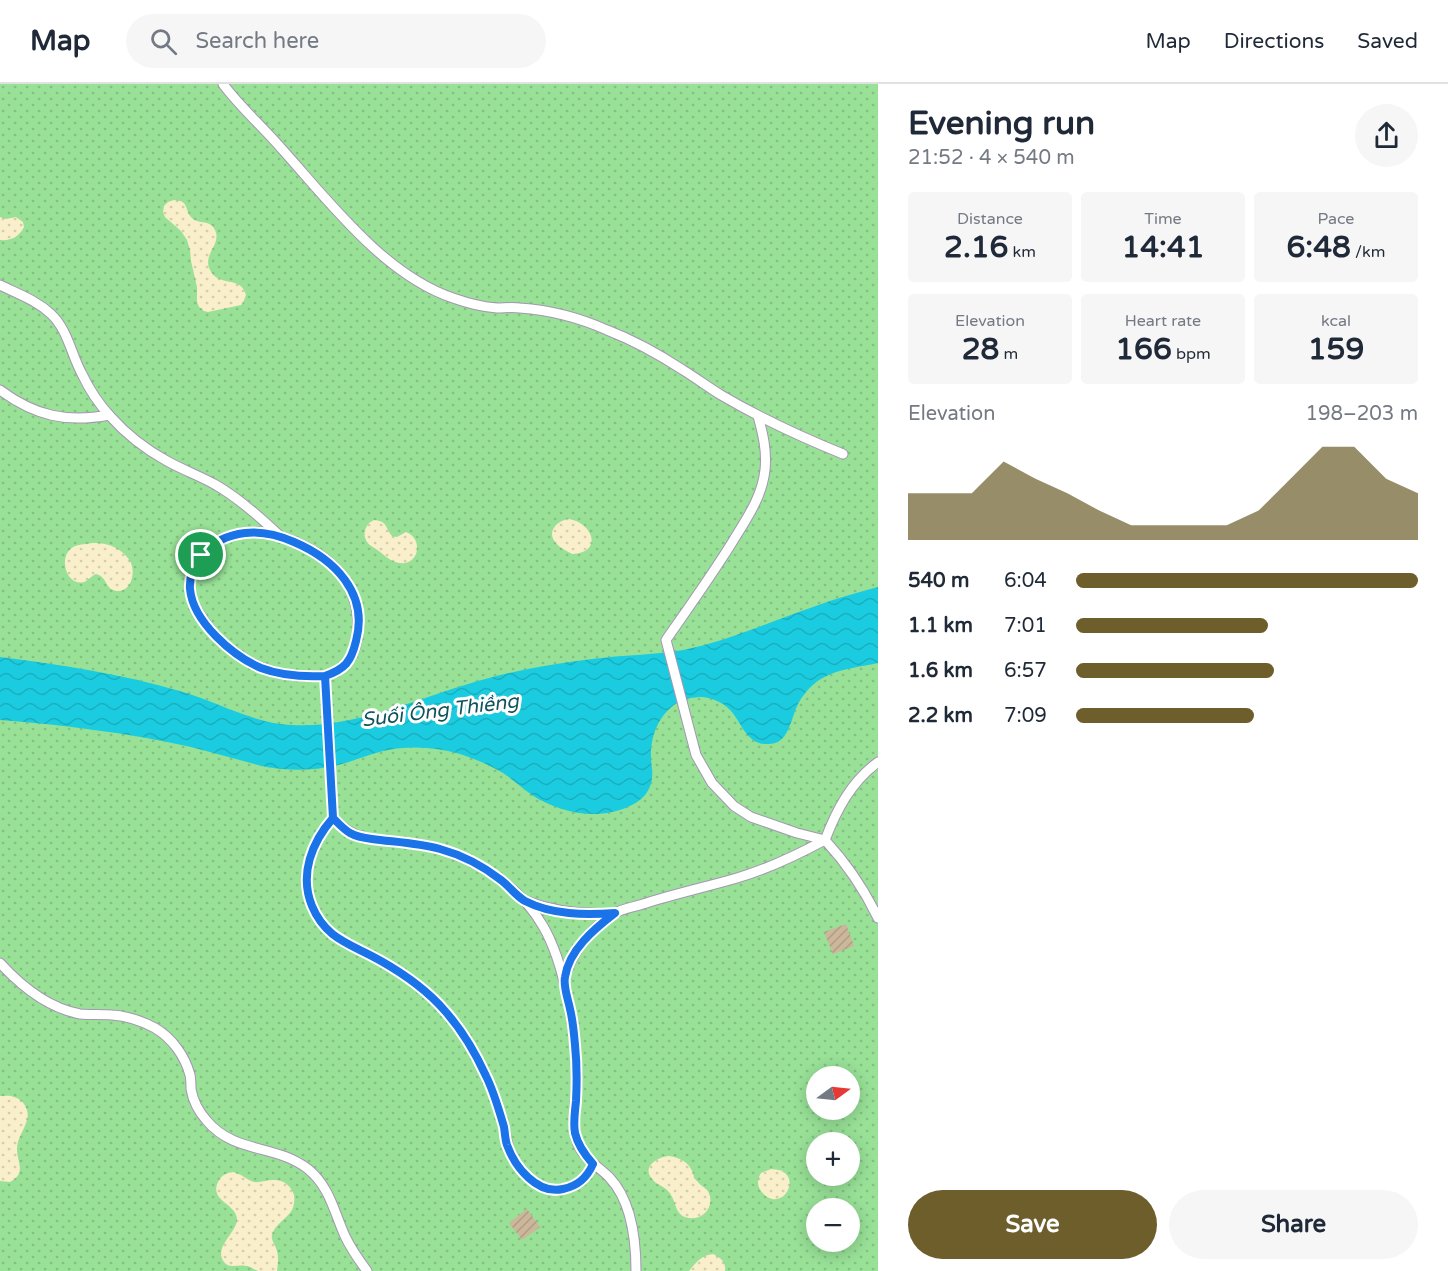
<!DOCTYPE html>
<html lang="en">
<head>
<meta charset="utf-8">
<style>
	:root { --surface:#fff; --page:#f6f6f7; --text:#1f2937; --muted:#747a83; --line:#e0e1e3; --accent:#6d5e2b }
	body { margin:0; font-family:"Varela Round",sans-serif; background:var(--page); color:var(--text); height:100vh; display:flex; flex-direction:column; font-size:22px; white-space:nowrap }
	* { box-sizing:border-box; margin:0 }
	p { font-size:20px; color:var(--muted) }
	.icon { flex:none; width:33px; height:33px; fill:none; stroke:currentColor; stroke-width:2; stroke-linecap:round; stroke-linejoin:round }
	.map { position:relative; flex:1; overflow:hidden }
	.sheet { display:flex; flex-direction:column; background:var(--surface); width:570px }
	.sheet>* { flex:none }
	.needle { width:39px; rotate:75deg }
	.tools { position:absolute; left:806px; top:982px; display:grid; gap:12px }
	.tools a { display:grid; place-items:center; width:54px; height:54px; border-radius:50%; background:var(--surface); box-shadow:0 3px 15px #0003; font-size:30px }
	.pin { position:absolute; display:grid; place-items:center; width:51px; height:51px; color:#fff; margin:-26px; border:3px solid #fff; border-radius:50%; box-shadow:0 2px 6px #0007 }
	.round { display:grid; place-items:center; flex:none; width:63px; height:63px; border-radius:32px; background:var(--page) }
	.summary { display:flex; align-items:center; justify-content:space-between; height:102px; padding:0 30px }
	h1 { font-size:33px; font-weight:800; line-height:45px }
	.figures { display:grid; grid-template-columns:repeat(3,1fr); gap:9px; height:102px; padding:6px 30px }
	.figures div { display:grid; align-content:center; border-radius:6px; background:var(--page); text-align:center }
	.figures b { font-size:30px; font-weight:800 }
	.figures small { font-size:16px; font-weight:400 }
	.figures p { font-size:16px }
	.chart { height:168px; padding:12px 30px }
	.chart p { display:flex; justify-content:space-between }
	.chart svg { width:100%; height:108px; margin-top:6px; fill:var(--accent); opacity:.7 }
	.primary-button { display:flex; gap:12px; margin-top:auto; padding:12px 30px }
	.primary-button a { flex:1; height:69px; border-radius:36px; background:var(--accent); color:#fff; font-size:24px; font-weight:800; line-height:69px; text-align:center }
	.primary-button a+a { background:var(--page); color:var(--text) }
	ul { padding:0 30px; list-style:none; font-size:20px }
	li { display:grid; grid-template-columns:96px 72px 1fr; align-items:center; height:45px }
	li i { height:15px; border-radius:8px; background:var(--accent) }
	header { display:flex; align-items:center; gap:36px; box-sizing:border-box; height:84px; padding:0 30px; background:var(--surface); border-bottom:2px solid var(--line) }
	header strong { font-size:28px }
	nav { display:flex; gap:33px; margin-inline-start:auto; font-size:21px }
	.search { width:420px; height:54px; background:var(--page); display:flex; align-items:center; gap:15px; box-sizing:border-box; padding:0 21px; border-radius:33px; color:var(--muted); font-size:22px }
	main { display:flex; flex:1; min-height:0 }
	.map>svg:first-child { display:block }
</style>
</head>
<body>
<header>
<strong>Map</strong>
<div class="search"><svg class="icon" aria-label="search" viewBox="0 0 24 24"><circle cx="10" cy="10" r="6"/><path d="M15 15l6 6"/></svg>Search here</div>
<nav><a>Map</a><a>Directions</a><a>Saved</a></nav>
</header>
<main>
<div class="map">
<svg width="878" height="1187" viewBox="0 0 878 1187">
	<defs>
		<pattern id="grass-dots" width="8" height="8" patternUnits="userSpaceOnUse" patternTransform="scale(1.5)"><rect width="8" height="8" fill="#98e197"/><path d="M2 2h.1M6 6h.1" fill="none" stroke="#83c182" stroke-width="1.8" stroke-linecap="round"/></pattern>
		<pattern id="sand-dots" width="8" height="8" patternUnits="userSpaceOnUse" patternTransform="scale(1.5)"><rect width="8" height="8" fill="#f9efca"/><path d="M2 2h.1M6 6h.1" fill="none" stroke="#d5ccae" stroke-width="1.8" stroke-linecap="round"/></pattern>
		<pattern id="water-waves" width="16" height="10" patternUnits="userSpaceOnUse" patternTransform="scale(1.5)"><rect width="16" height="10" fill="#1bcce0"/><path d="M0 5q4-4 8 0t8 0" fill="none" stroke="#19afc0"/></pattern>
		<pattern id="building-hatch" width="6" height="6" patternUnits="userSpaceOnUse" patternTransform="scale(1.5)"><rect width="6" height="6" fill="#cdb79b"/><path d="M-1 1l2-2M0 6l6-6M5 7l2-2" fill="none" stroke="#b09d86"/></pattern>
	</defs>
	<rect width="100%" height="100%" fill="#faf7fd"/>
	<!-- grass -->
	<path fill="url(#grass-dots)" fill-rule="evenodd" d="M0 0H878V1187H0ZM816 993H849V1026H816ZM816 1059H849V1092H816ZM816 1125H849V1158H816Z"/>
	<!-- sand -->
	<g fill="url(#sand-dots)">
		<path d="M174 116C190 117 184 126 192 134 199 141 210 135 215 146 222 161 202 170 210 186 219 204 241 191 246 211L243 219 241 221 208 228 204 227 199 223 197 218V203L191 177 190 166 187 156 181 147 165 133 163 128 164 122 168 118Z"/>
		<path d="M0 133 6 135 16 133 23 138 24 143C19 153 11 157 0 156Z"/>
		<path d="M568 435C593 438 604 469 572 470 567 467 560 464 556 459 546 448 557 437 568 435Z"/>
		<path d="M374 436C388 437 385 444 392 452L397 453 406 448C421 453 421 476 405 479 393 481 385 471 376 465 372 462 368 461 366 456 363 450 365 444 369 439Z"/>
		<path d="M93 459C101 459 109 460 116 464 121 467 127 472 130 477 136 487 132 508 117 507 104 505 108 493 96 490 91 492 89 496 84 498 67 503 57 473 73 463 79 460 87 460 93 459Z"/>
		<path d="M0 1012C4 1012 10 1011 14 1013 25 1016 31 1029 26 1039 23 1048 17 1055 17 1065 17 1079 27 1089 10 1098L0 1097Z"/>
		<path d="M668 1072C679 1073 689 1078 693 1089 695 1095 692 1092 697 1097 700 1101 704 1103 707 1106 715 1117 708 1132 695 1134 673 1136 678 1117 668 1107 664 1102 657 1101 653 1096 641 1083 656 1074 668 1072Z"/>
		<path d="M771 1085C808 1086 782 1134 761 1107 757 1101 757 1096 761 1089Z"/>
		<path d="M233 1088C242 1090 247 1096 254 1098 261 1099 266 1096 273 1096 282 1095 291 1101 294 1111 295 1117 294 1124 290 1129 285 1135 274 1142 272 1151 271 1156 274 1159 276 1164 279 1171 278 1180 277 1187 271 1187 264 1187 258 1187 254 1186 251 1182 246 1182 238 1180 229 1185 224 1178 213 1163 237 1149 237 1135 236 1119 209 1117 218 1098 221 1091 227 1089 233 1088Z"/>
		<path d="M713 1170C721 1174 726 1178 725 1187H689C696 1178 702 1171 713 1170Z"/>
	</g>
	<!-- water -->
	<path fill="url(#water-waves)" d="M878 503V579C856 584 832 585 814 600 808 605 802 612 798 620 790 636 789 662 766 660 746 660 741 637 730 626 723 618 712 614 702 613 693 613 684 615 677 619 659 630 650 653 651 673 651 680 653 687 652 694 650 715 630 724 612 728 585 734 555 726 532 711 522 704 514 696 503 689 490 681 475 675 460 670 436 663 409 661 383 667 371 670 360 674 349 678 327 685 304 687 282 685 266 684 251 679 236 675 221 671 206 667 191 663 128 649 64 641 0 636V573C62 581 123 590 183 608 220 619 253 639 291 641 358 645 426 610 489 594 523 585 558 579 592 575 623 571 653 571 683 566 728 557 769 538 813 523 834 515 856 509 878 503Z"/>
	<!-- building -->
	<g fill="url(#building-hatch)">
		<polygon points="846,840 854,862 833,870 824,848"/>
		<polygon points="527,1125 540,1143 522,1156 509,1139"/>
	</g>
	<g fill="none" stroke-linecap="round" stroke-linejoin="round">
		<defs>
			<g id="lane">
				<path d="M223 0C240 23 262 42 281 64 328 116 384 191 453 214 467 219 482 223 497 224 504 224 512 223 520 224 549 226 580 234 607 246 633 256 660 271 683 286 696 294 708 303 721 311 760 334 801 353 843 370"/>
				<path d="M0 201C18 210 36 216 51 230 68 246 71 270 82 290 89 305 99 320 110 332 126 350 145 365 167 377 183 386 200 392 216 401 240 415 260 433 280 452"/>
				<path d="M0 306C35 332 67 339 109 331"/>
				<path d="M758 332C763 350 767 367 765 386 762 413 747 434 733 457 712 491 689 523 666 556L696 671 712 699 734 722 751 733 797 749 825 756"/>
				<path d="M261 448C290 453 325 468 343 493 361 516 367 571 337 587 329 592 320 592 310 592 268 594 226 571 203 535 199 529 194 522 192 515 183 487 203 461 229 452 240 449 250 448 261 448Z"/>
				<path d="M325 592 333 734C357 761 385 755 417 760 445 765 470 775 493 790 539 821 556 858 567 911 573 937 576 965 577 992 577 1014 570 1038 578 1060 584 1075 598 1082 609 1093 632 1117 636 1155 636 1187"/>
				<path d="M878 678C851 698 837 725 825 756 847 780 864 805 878 834"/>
				<path d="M333 734C313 758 299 790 312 822 326 856 352 860 381 877 404 890 427 906 445 927 462 946 475 969 486 992 494 1008 499 1026 504 1043 506 1052 507 1061 511 1069 520 1089 540 1110 563 1105 578 1102 587 1093 593 1080"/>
				<path d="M526 817C555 828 583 831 615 829"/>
				<path d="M0 879C21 902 48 924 80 930 91 931 101 930 112 931 127 932 142 937 155 944 172 954 185 972 190 991 191 996 191 1000 191 1005 193 1017 199 1028 207 1037 235 1070 276 1060 308 1085 330 1103 334 1128 345 1152 351 1165 359 1176 367 1187"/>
				<path d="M564 895C572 869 589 846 613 830 621 825 634 823 643 820 674 810 706 803 737 794 768 785 797 771 825 756"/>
			</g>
		</defs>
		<!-- lane casing -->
		<use href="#lane" stroke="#a696b3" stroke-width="11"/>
		<!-- lane -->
		<use href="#lane" stroke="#fff" stroke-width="9"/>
	</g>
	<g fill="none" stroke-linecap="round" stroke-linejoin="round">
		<defs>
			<path id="route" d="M201 471C194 481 189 492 190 505 193 538 233 572 261 584 282 592 303 593 325 592L333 734C312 758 299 790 312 822 326 856 352 860 381 877 404 890 427 906 445 927 462 946 475 968 486 992 494 1008 499 1026 504 1043 505 1049 505 1055 507 1061 515 1083 537 1111 563 1105 578 1102 587 1094 593 1080 585 1071 578 1062 575 1049 573 1038 575 1028 576 1017 577 998 577 980 575 961 574 949 573 937 570 925 568 915 563 902 565 893 569 866 594 845 615 829 585 831 552 831 525 817 516 812 509 802 501 796 483 782 462 771 440 765 418 759 394 758 372 755 364 754 357 753 350 749 343 745 338 739 333 734L325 592C345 585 351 578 356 557 369 509 334 475 294 458 278 451 262 447 245 449 228 451 212 459 201 471"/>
		</defs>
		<!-- route casing -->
		<use href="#route" stroke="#fff" stroke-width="12"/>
		<!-- route -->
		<use href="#route" stroke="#1a73e8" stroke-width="8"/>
	</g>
	<g text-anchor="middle" stroke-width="6" stroke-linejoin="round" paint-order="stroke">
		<!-- water labels -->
		<g font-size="20" font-style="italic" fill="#11535c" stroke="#fff">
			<text transform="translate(440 626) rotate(-7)" y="7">Suối Ông Thiềng</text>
		</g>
	</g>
</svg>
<div class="tools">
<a><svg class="needle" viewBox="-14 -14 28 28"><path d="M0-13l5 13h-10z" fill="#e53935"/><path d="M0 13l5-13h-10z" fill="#747a83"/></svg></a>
<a>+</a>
<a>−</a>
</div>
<div class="pin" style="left:201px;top:471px;background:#1e9e55"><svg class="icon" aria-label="arrive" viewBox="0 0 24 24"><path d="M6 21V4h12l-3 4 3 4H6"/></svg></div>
</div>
<section class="sheet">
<div class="summary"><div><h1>Evening run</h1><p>21:52 · 4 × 540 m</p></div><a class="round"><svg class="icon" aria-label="share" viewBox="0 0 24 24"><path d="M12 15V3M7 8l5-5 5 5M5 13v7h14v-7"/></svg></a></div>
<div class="figures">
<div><p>Distance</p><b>2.16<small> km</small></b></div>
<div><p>Time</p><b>14:41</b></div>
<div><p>Pace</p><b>6:48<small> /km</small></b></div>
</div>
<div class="figures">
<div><p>Elevation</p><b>28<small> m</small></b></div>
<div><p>Heart rate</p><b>166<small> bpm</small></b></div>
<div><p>kcal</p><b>159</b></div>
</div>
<div class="chart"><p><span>Elevation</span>198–203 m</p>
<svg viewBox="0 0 160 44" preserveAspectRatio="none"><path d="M0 44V25L10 25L20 25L30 12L40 19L50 25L60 32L70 38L80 38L90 38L100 38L110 32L120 19L130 6L140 6L150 19L160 25V44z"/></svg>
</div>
<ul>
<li><b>540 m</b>6:04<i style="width:100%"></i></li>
<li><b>1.1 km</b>7:01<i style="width:56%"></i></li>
<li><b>1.6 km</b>6:57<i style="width:58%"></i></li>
<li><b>2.2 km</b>7:09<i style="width:52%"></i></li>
</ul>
<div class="primary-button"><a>Save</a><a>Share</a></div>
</section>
</main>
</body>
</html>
